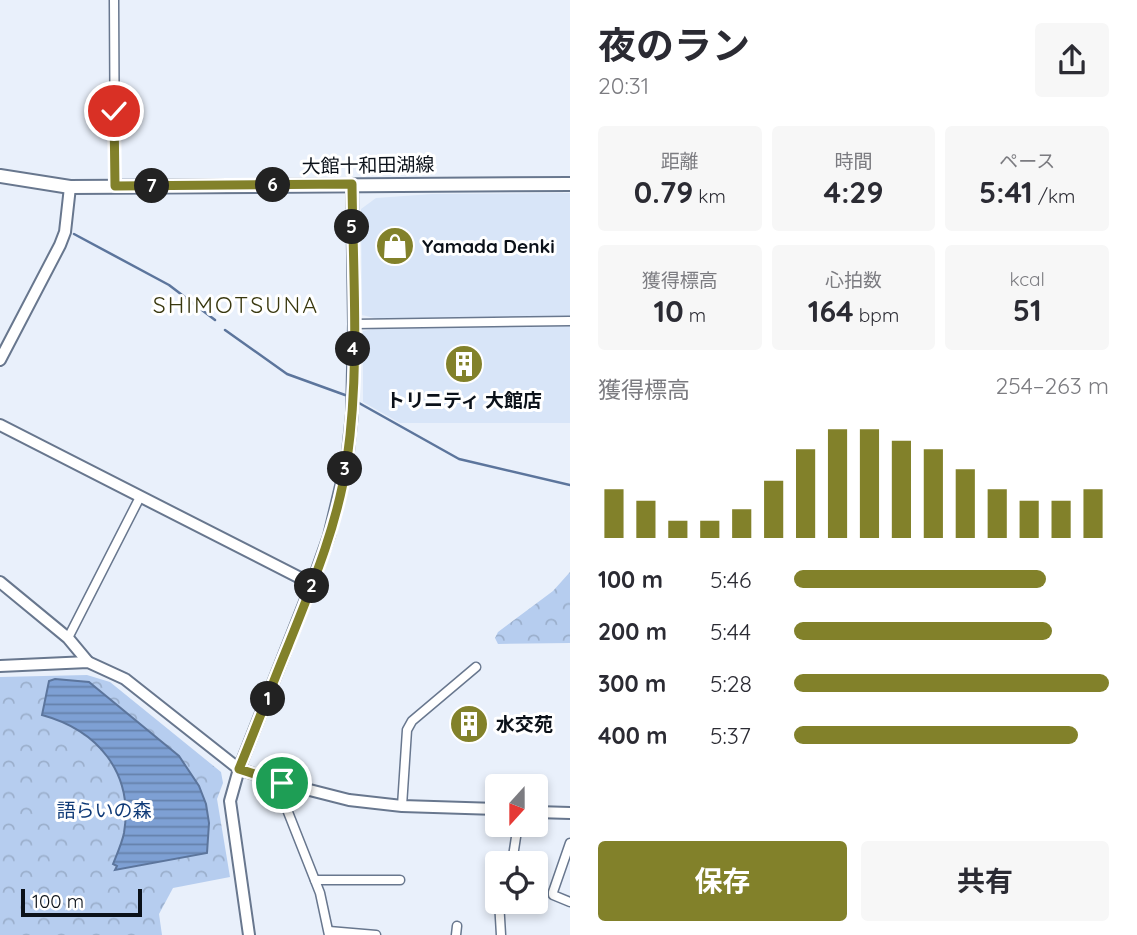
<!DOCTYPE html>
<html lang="ja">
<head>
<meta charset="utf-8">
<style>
	:root { --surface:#fff; --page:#f7f7f7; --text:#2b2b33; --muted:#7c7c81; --accent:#82812a }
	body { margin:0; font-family:Quicksand,"Noto Sans JP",sans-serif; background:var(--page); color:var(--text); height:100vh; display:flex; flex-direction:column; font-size:26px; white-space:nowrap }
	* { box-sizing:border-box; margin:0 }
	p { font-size:23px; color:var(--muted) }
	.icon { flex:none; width:38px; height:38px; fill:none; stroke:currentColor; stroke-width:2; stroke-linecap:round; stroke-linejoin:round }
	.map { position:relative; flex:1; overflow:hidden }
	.side { display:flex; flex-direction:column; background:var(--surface); width:567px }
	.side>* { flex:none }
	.needle { width:46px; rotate:201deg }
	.buttons { position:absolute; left:485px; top:774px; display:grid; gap:14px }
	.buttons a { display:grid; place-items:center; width:63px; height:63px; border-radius:7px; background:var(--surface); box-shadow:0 4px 10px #0003; font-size:35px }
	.scale { position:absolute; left:21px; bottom:18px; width:121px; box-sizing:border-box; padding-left:7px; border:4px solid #0b1119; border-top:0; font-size:19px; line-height:24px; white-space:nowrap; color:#0b1119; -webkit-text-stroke:5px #fff; paint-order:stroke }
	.pin { position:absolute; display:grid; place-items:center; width:60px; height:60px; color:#fff; margin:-30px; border:4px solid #fff; border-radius:50%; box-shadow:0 2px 7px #0007 }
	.km { position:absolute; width:35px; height:35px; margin:-18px; border-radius:50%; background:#222; color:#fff; font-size:19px; line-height:35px; text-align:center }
	.round { display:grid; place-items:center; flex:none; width:74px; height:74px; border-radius:7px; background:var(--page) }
	.summary { display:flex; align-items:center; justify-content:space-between; height:119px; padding:0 28px }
	h1 { font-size:38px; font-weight:700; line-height:52px }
	.figures { display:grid; grid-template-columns:repeat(3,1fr); gap:10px; height:119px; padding:7px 28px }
	.figures div { display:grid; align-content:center; border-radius:7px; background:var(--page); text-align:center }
	.figures b { font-size:30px; font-weight:700 }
	.figures small { font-size:19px; font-weight:400 }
	.figures p { font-size:19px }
	.chart { height:196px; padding:14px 28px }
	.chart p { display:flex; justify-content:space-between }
	.chart svg { width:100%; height:126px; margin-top:7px; stroke:var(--accent); stroke-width:6 }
	.action { display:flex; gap:14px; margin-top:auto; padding:14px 28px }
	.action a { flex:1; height:80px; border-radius:7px; background:var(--accent); color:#fff; font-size:28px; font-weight:700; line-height:80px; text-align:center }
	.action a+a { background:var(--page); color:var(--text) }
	ul { padding:0 28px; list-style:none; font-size:23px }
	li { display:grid; grid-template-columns:112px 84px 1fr; align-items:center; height:52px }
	li i { height:18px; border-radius:9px; background:var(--accent) }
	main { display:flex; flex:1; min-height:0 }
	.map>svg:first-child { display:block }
</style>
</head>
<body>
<main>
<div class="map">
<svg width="570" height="935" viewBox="0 0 570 935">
	<defs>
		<pattern id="forest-crowns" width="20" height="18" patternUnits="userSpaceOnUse" patternTransform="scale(1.75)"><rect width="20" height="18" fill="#b6cdef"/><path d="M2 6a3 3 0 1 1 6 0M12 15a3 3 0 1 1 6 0" fill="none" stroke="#9bafcc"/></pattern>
		<pattern id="water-rules" width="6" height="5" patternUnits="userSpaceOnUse" patternTransform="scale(1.75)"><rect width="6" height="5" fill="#7ea0d4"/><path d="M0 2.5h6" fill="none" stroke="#6581ab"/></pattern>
	</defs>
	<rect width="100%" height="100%" fill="#e9f0fb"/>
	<!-- built -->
	<g fill="#d8e5f8">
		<polygon points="570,193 570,317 411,319 378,319 362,315 361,209 376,198 432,194"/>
		<polygon points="570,324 570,423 400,423 363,402 363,331 382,327"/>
	</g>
	<!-- forest -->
	<g fill="url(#forest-crowns)">
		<polygon points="570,572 570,643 498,644 495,638 498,632 553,591"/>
		<polygon points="87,675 110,682 221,772 223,783 217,799 230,877 173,888 159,914 162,935 0,935 0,677"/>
	</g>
	<!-- water -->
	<path fill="url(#water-rules)" stroke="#5c759c" stroke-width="2" d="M55 679 89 682 179 756 199 786 206 804 209 823 207 853 115 870 117 866 113 864C117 854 122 843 124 833 134 772 97 730 42 715L49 681Z"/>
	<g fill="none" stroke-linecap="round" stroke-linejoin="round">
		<!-- stream -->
		<g stroke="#5c759c" stroke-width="2.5">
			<polyline points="74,234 169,285 215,320"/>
			<polyline points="225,330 287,374 345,395"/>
			<polyline points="359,403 459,459 570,485"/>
		</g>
		<defs>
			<g id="street">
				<polyline points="114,0 115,186"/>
				<polyline points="354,324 570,321"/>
				<polyline points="68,638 140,497"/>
				<polyline points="282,783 286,807 320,893 329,935"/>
				<polyline points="402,806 407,730 412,721 476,667"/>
				<polyline points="570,843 553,892 553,895 570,902"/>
				<polyline points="512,863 518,824"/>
				<polyline points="315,880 400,880"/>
				<polyline points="499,901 501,935"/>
				<polyline points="329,931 376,935"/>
				<polyline points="456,935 457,926"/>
			</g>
			<g id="secondary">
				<polyline points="0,360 60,245 65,232 70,187"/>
				<polyline points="0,425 312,584"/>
				<polyline points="0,582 68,638 88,662"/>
				<polyline points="0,666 88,662 125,679 239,769 282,783 349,800 402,806 497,809"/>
				<polyline points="536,812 570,813"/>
				<polyline points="249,935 230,801 239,769 312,584 329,536 347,461 352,414 354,324 352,184"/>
			</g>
			<polyline id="primary" points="0,176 70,187 570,184"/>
		</defs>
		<!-- street casing -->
		<use href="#street" stroke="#68778e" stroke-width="11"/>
		<!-- secondary casing -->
		<use href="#secondary" stroke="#68778e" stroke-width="14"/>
		<!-- primary casing -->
		<use href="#primary" stroke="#68778e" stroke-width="16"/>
		<!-- street -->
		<use href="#street" stroke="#fff" stroke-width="8"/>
		<!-- secondary -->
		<use href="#secondary" stroke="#fff" stroke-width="10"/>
		<!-- primary -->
		<use href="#primary" stroke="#fff" stroke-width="12"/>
	</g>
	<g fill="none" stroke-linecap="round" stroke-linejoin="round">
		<defs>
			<path id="route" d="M114 111 115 186 352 184C353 275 360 369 347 460 338 524 312 586 288 646 271 687 256 728 239 769L282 783"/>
		</defs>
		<!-- route casing -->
		<use href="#route" stroke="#fff" stroke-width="14"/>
		<!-- route -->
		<use href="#route" stroke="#82812a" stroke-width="9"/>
	</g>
	<!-- icons -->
	<defs>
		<symbol id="shop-disc" viewBox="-11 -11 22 22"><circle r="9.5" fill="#82812a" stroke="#fff"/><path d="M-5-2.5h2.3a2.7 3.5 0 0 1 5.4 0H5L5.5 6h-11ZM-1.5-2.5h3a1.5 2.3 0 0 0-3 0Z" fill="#fff"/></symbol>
		<symbol id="building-disc" viewBox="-11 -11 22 22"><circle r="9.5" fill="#82812a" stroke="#fff"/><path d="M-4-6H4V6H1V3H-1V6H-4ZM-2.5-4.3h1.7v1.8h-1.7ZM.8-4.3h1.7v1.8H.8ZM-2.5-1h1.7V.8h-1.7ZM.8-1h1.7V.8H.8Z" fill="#fff"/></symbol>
	</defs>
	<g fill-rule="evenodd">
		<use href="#shop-disc" x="373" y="224" width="44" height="44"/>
		<use href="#building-disc" x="442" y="342" width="44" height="44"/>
		<use href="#building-disc" x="447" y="702" width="44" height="44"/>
	</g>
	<g text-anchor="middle" stroke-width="6" stroke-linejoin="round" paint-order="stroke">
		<!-- street labels -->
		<g font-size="19" fill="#0b1119" stroke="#fff">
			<text transform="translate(368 165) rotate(-1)" y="7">大館十和田湖線</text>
		</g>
		<!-- poi labels -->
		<g font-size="19" font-weight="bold" fill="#0b1119" stroke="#fff" text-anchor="start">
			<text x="422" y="253">Yamada Denki</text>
			<text x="464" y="407" text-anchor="middle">トリニティ 大館店</text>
			<text x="496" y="731">水交苑</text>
		</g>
		<!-- park labels -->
		<g font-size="19" fill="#0f3a77" stroke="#fff">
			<text x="104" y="817">語らいの森</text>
		</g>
		<!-- quarter labels -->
		<g font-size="23" letter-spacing="2" fill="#39380f" stroke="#fff">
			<text x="236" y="313">SHIMOTSUNA</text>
		</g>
	</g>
</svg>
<div class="buttons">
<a><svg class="needle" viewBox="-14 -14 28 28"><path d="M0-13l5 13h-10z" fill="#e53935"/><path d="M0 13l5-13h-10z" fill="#7c7c81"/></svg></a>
<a><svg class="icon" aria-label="locate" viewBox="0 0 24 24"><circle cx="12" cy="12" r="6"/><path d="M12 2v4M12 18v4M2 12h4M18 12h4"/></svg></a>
</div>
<div class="scale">100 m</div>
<div class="pin" style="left:282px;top:783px;background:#1e9e55"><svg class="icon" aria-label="arrive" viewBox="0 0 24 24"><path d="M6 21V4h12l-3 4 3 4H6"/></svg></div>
<div class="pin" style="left:114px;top:111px;background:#d93025"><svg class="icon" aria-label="check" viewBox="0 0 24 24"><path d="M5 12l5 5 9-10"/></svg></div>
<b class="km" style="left:268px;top:699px">1</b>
<b class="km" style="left:312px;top:586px">2</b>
<b class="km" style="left:345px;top:469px">3</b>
<b class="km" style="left:353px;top:349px">4</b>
<b class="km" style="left:352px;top:227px">5</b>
<b class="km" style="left:273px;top:185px">6</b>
<b class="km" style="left:152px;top:186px">7</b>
</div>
<section class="side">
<div class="summary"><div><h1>夜のラン</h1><p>20:31</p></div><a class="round"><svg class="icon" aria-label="share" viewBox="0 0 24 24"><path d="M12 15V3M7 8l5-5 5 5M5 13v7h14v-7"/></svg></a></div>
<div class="figures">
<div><p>距離</p><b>0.79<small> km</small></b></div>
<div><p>時間</p><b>4:29</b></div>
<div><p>ペース</p><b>5:41<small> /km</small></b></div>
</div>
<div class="figures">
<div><p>獲得標高</p><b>10<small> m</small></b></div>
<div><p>心拍数</p><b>164<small> bpm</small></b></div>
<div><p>kcal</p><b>51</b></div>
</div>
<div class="chart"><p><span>獲得標高</span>254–263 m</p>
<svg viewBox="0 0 160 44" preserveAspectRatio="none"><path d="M5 44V27M15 44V31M25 44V38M35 44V38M45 44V34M55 44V24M65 44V13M75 44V6M85 44V6M95 44V10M105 44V13M115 44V20M125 44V27M135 44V31M145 44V31M155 44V27"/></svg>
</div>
<ul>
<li><b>100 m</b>5:46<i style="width:80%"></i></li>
<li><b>200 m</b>5:44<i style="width:82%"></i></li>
<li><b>300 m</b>5:28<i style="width:100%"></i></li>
<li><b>400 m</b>5:37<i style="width:90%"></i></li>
</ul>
<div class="action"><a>保存</a><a>共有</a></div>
</section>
</main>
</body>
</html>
